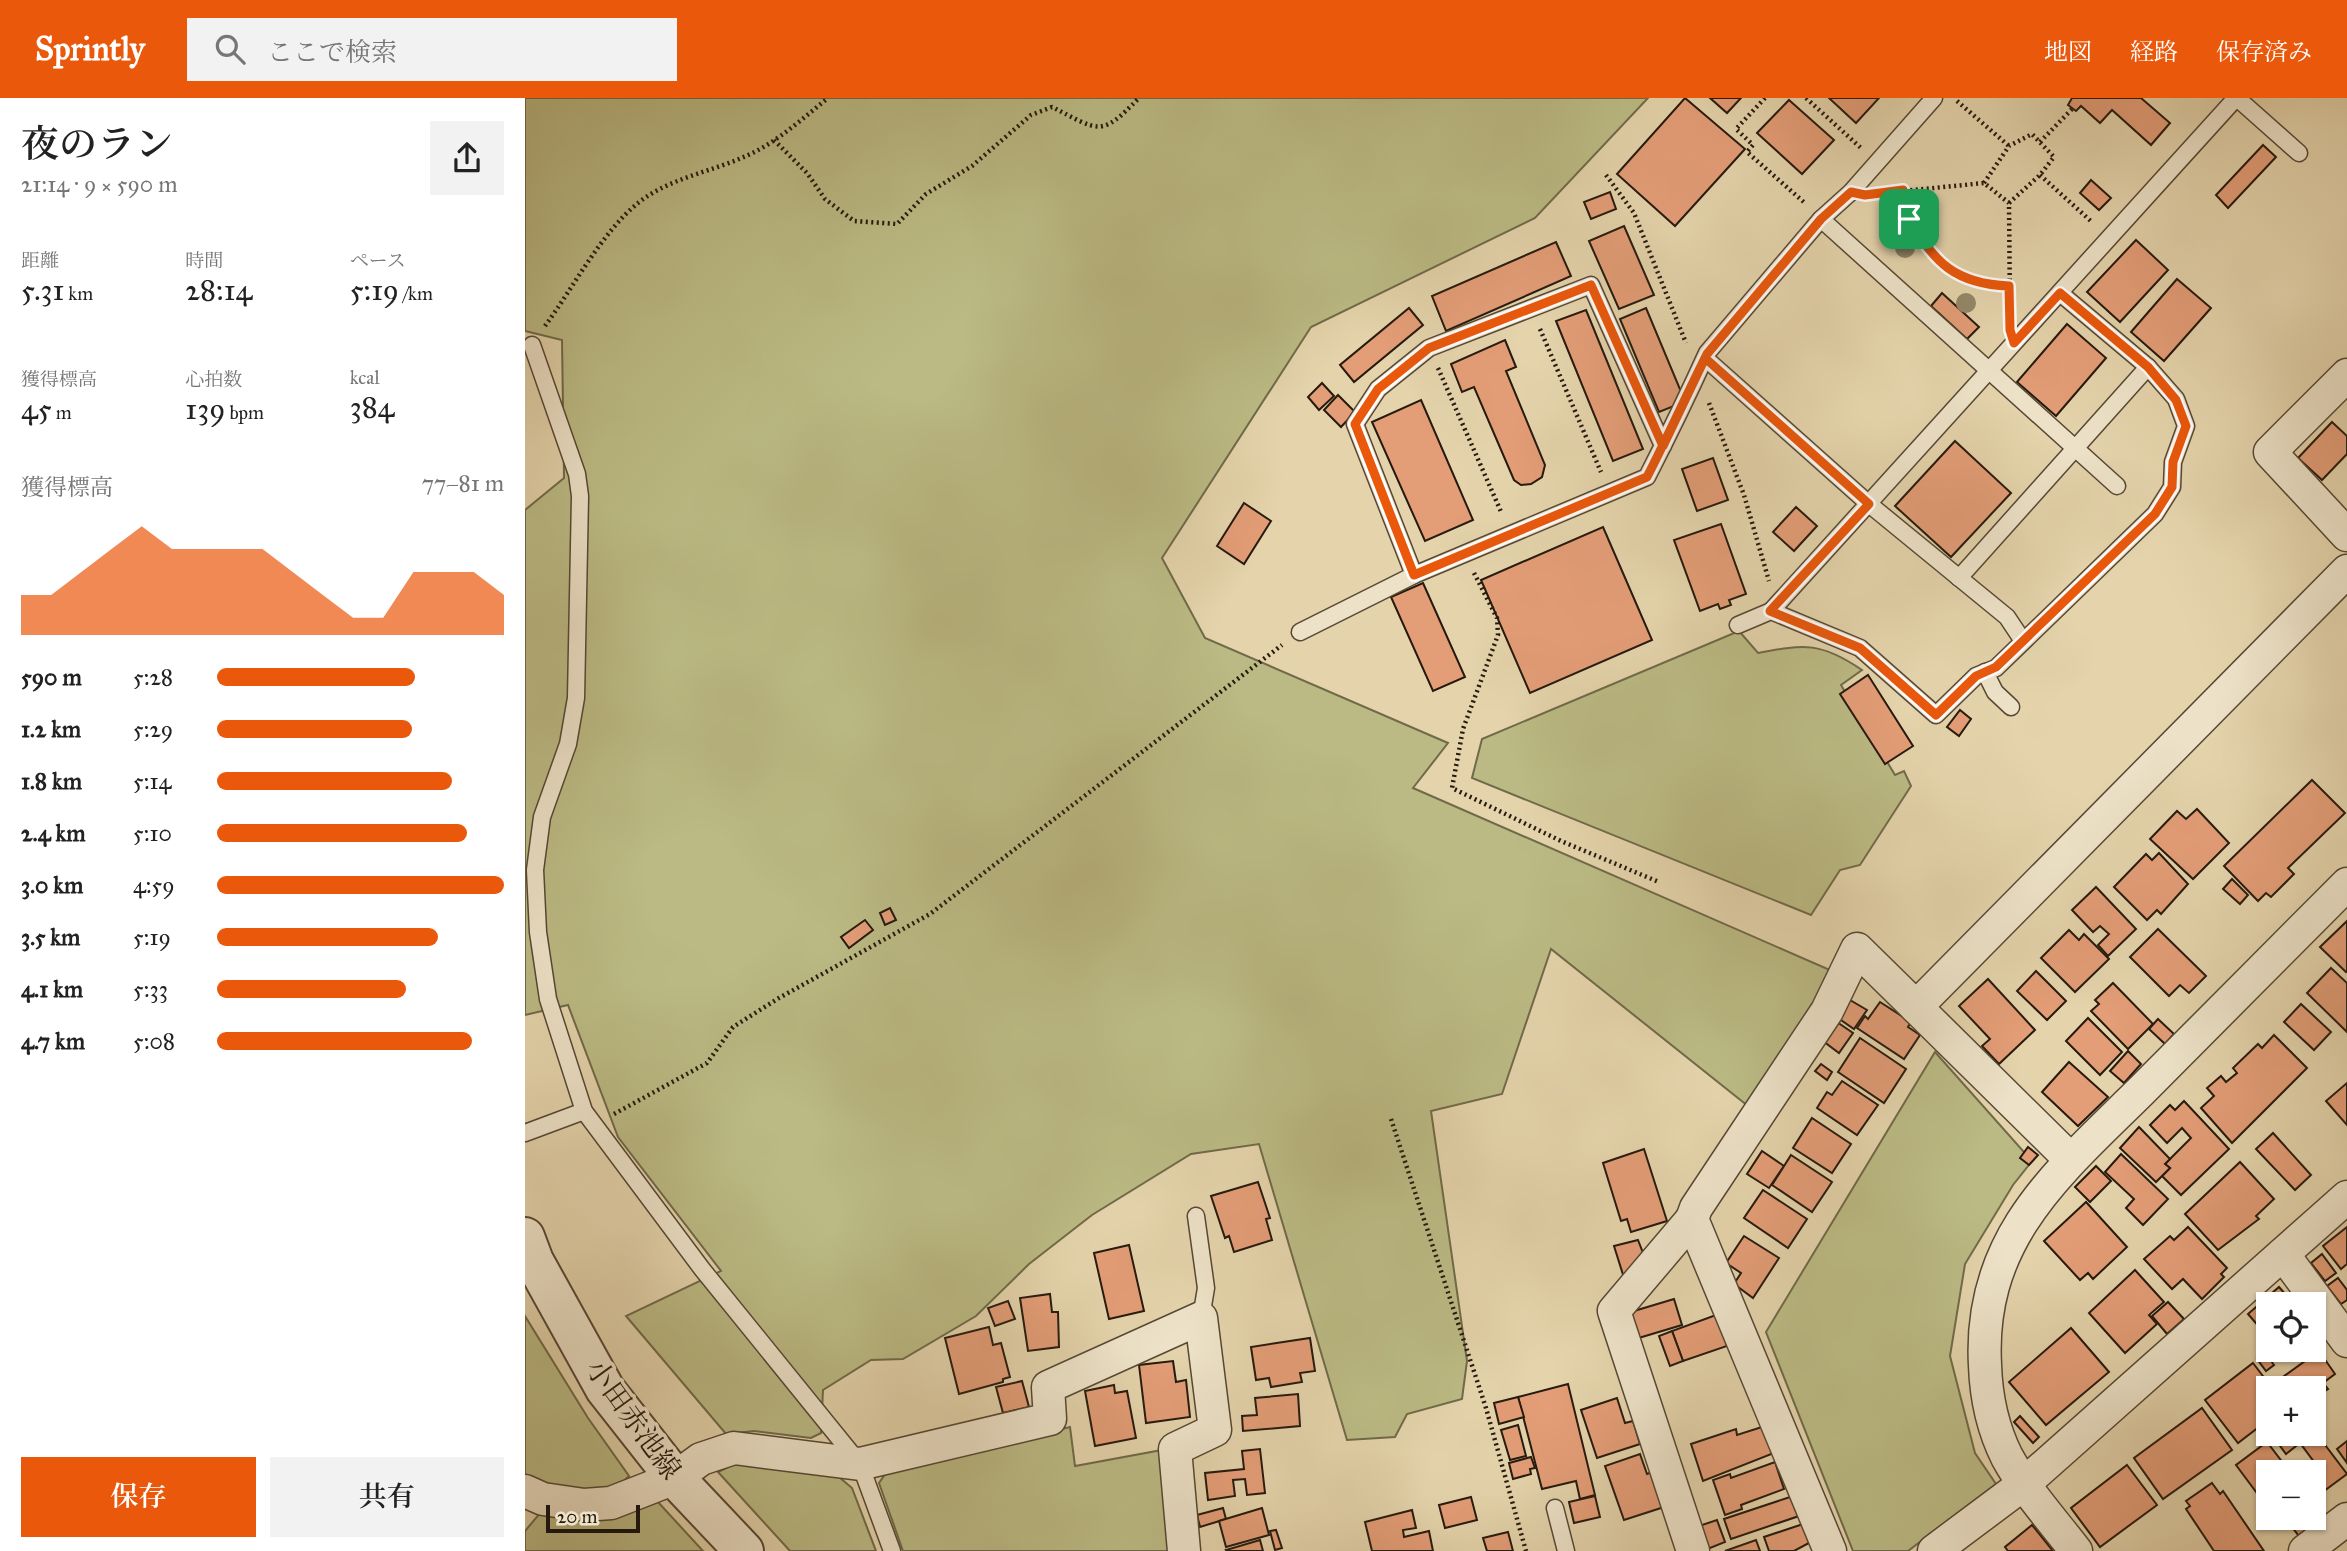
<!DOCTYPE html>
<html lang="ja">
<head>
<meta charset="utf-8">
<style>
	:root { --surface:#fff; --page:#f2f2f2; --text:#222; --muted:#767676; --accent:#ea580c }
	body { margin:0; font-family:"IM FELL Great Primer","Noto Serif JP",serif; background:var(--page); color:var(--text); height:100vh; display:flex; flex-direction:column; font-size:26px; white-space:nowrap }
	* { box-sizing:border-box; margin:0 }
	p { font-size:23px; color:var(--muted) }
	.icon { flex:none; width:38px; height:38px; fill:none; stroke:currentColor; stroke-width:2; stroke-linecap:round; stroke-linejoin:round }
	.map { position:relative; flex:1; overflow:hidden }
	.details { display:flex; flex-direction:column; background:var(--surface); width:525px }
	.details>* { flex:none }
	.fabs { position:absolute; left:1731px; top:1194px; display:grid; gap:14px }
	.fabs a { display:grid; place-items:center; width:70px; height:70px; border-radius:0px; background:var(--surface); box-shadow:0 2px 5px #0004; font-size:35px }
	.scale { position:absolute; left:21px; bottom:18px; width:94px; box-sizing:border-box; padding-left:7px; border:4px solid #261a0e; border-top:0; font-size:19px; line-height:24px; white-space:nowrap; color:#261a0e; -webkit-text-stroke:5px #ede2c8; paint-order:stroke }
	.pin { position:absolute; display:grid; place-items:center; width:60px; height:60px; color:#fff; margin:-30px; border-radius:14px; box-shadow:0 4px 10px #0006 }
	.round { display:grid; place-items:center; flex:none; width:74px; height:74px; border-radius:0px; background:var(--page) }
	.overview { display:flex; align-items:center; justify-content:space-between; height:119px; padding:0 21px }
	h1 { font-size:38px; font-weight:600; line-height:52px }
	.stats { display:grid; grid-template-columns:repeat(3,1fr); gap:10px; height:119px; padding:7px 21px }
	.stats div { display:grid; align-content:center }
	.stats b { font-size:30px; font-weight:600 }
	.stats small { font-size:19px; font-weight:400 }
	.stats p { font-size:19px }
	.chart { height:196px; padding:14px 21px }
	.chart p { display:flex; justify-content:space-between }
	.chart svg { width:100%; height:126px; margin-top:7px; fill:var(--accent); opacity:.7 }
	.primary-button { display:flex; gap:14px; margin-top:auto; padding:14px 21px }
	.primary-button a { flex:1; height:80px; border-radius:0px; background:var(--accent); color:#fff; font-size:28px; font-weight:600; line-height:80px; text-align:center }
	.primary-button a+a { background:var(--page); color:var(--text) }
	ul { padding:0 21px; list-style:none; font-size:23px }
	li { display:grid; grid-template-columns:112px 84px 1fr; align-items:center; height:52px }
	li i { height:18px; border-radius:9px; background:var(--accent) }
	header { display:flex; align-items:center; gap:42px; box-sizing:border-box; height:98px; padding:0 35px; background:var(--accent); color:#fff }
	header strong { font-size:33px }
	nav { display:flex; gap:38px; margin-inline-start:auto; font-size:24px }
	.search { width:490px; height:63px; background:var(--page); display:flex; align-items:center; gap:18px; box-sizing:border-box; padding:0 24px; border-radius:0px; color:var(--muted); font-size:26px }
	main { display:flex; flex:1; min-height:0 }
	.map>svg:first-child { display:block }
</style>
</head>
<body>
<header>
<strong>Sprintly</strong>
<div class="search"><svg class="icon" aria-label="search" viewBox="0 0 24 24"><circle cx="10" cy="10" r="6"/><path d="M15 15l6 6"/></svg>ここで検索</div>
<nav><a>地図</a><a>経路</a><a>保存済み</a></nav>
</header>
<main>
<section class="details">
<div class="overview"><div><h1>夜のラン</h1><p>21:14 · 9 × 590 m</p></div><a class="round"><svg class="icon" aria-label="share" viewBox="0 0 24 24"><path d="M12 15V3M7 8l5-5 5 5M5 13v7h14v-7"/></svg></a></div>
<div class="stats">
<div><p>距離</p><b>5.31<small> km</small></b></div>
<div><p>時間</p><b>28:14</b></div>
<div><p>ペース</p><b>5:19<small> /km</small></b></div>
</div>
<div class="stats">
<div><p>獲得標高</p><b>45<small> m</small></b></div>
<div><p>心拍数</p><b>139<small> bpm</small></b></div>
<div><p>kcal</p><b>384</b></div>
</div>
<div class="chart"><p><span>獲得標高</span>77–81 m</p>
<svg viewBox="0 0 160 44" preserveAspectRatio="none"><path d="M0 44V30L10 30L20 22L30 14L40 6L50 14L60 14L70 14L80 14L90 22L100 30L110 38L120 38L130 22L140 22L150 22L160 30V44z"/></svg>
</div>
<ul>
<li><b>590 m</b>5:28<i style="width:69%"></i></li>
<li><b>1.2 km</b>5:29<i style="width:68%"></i></li>
<li><b>1.8 km</b>5:14<i style="width:82%"></i></li>
<li><b>2.4 km</b>5:10<i style="width:87%"></i></li>
<li><b>3.0 km</b>4:59<i style="width:100%"></i></li>
<li><b>3.5 km</b>5:19<i style="width:77%"></i></li>
<li><b>4.1 km</b>5:33<i style="width:66%"></i></li>
<li><b>4.7 km</b>5:08<i style="width:89%"></i></li>
</ul>
<div class="primary-button"><a>保存</a><a>共有</a></div>
</section>
<div class="map">
<svg width="1822" height="1453" viewBox="0 0 1822 1453">
	<rect width="100%" height="100%" fill="#e4d3ab"/>
	<filter id="stains"><feTurbulence type="fractalNoise" baseFrequency=".00286" numOctaves="4"/><feColorMatrix values="0 0 0 0 .2 0 0 0 0 .09 0 0 0 0 .02 0 0 0 .5 -.17"/></filter>
	<radialGradient id="worn" r=".72"><stop offset=".6" stop-color="#630" stop-opacity="0"/><stop offset="1" stop-color="#630" stop-opacity=".3"/></radialGradient>
	<!-- green -->
	<g fill="#bbba84" stroke="#706a49" stroke-width="2">
		<polygon points="0,0 1123,0 1010,120 786,229 637,460 680,540 923,645 888,690 1314,876 1233,1016 1026,851 977,996 906,1013 942,1263 937,1301 882,1316 870,1339 822,1342 734,1046 666,1056 567,1117 504,1166 451,1218 378,1261 346,1262 298,1292 296,1335 286,1340 229,1333 201,1336 101,1218 196,1173 93,1039 43,907 0,917 0,412 39,380 37,242 0,233"/>
		<path d="M1214 533 1233 555C1280 546 1296 544 1337 572L1316 587 1370 677 1379 673 1386 688 1335 767 1315 772 1286 817 947 680 957 641Z"/>
		<polygon points="1410,954 1507,1063 1488,1087 1440,1166 1425,1258 1450,1355 1471,1386 1383,1453 1328,1453 1241,1234"/>
		<path d="M0 1218 63 1320 104 1378C80 1405 31 1389 0 1383Z"/>
		<polygon points="545,1329 550,1368 637,1352 645,1453 378,1453 354,1385 361,1375"/>
		<polygon points="241,1365 314,1379 327,1390 351,1453 265,1453 193,1374 209,1366"/>
		<polygon points="133,1404 178,1453 0,1453 0,1433 16,1414 92,1417"/>
	</g>
	<!-- building -->
	<g fill="#e39d77" stroke="#261a0e" stroke-width="2">
		<polygon points="1160,0 1220,51 1150,128 1092,76"/>
		<polygon points="1185,0 1216,0 1202,15"/>
		<polygon points="1304,0 1354,0 1331,25"/>
		<polygon points="1547,0 1616,0 1645,25 1626,47 1587,12 1575,25 1556,8 1551,13 1543,7"/>
		<polygon points="1264,2 1309,42 1277,76 1232,35"/>
		<polygon points="1738,47 1751,59 1703,110 1691,97"/>
		<polygon points="1566,82 1586,100 1574,112 1555,95"/>
		<polygon points="1085,94 1091,111 1066,121 1059,104"/>
		<polygon points="1099,128 1129,197 1094,211 1064,143"/>
		<polygon points="1611,142 1643,172 1595,224 1562,194"/>
		<polygon points="1031,144 1046,178 921,233 907,198"/>
		<polygon points="1652,181 1686,210 1639,263 1606,234"/>
		<polygon points="1417,195 1454,229 1442,241 1406,208"/>
		<polygon points="884,210 898,227 829,284 815,267"/>
		<polygon points="1121,210 1157,296 1154,306 1134,314 1095,221"/>
		<polygon points="1061,212 1118,351 1088,363 1031,223"/>
		<polygon points="1542,226 1581,260 1531,318 1492,284"/>
		<polygon points="980,242 991,269 981,273 1020,367 1017,379 1006,386 996,387 989,382 949,289 937,294 926,266"/>
		<polygon points="797,285 809,298 794,312 783,299"/>
		<polygon points="813,297 830,314 816,329 799,312"/>
		<polygon points="896,302 948,422 900,443 847,324"/>
		<polygon points="1807,324 1822,338 1822,356 1797,382 1773,360"/>
		<polygon points="1430,343 1486,395 1426,459 1370,408"/>
		<polygon points="1188,360 1203,402 1172,413 1157,371"/>
		<polygon points="719,405 746,423 719,466 692,448"/>
		<polygon points="1271,409 1292,428 1269,453 1248,434"/>
		<polygon points="1196,426 1221,496 1204,502 1206,507 1195,511 1193,506 1175,513 1149,442"/>
		<polygon points="1078,429 1127,542 1005,595 956,482"/>
		<polygon points="898,485 940,579 908,593 866,499"/>
		<polygon points="1343,577 1388,648 1360,666 1315,596"/>
		<polygon points="1435,612 1446,621 1434,638 1422,629"/>
		<polygon points="1787,682 1820,715 1763,770 1769,776 1746,799 1741,795 1733,803 1699,768"/>
		<polygon points="1672,711 1704,745 1668,781 1625,741 1652,713 1661,721"/>
		<polygon points="1634,755 1663,786 1636,816 1632,812 1622,822 1589,789 1621,756 1627,762"/>
		<polygon points="1707,781 1723,797 1715,806 1698,791"/>
		<polygon points="1571,789 1611,831 1583,858 1573,847 1584,836 1575,828 1568,834 1547,812"/>
		<polygon points="365,810 371,822 360,827 355,815"/>
		<polygon points="340,822 348,832 324,850 316,839"/>
		<polygon points="1822,823 1822,873 1821,874 1795,849"/>
		<polygon points="1633,831 1681,878 1664,895 1655,887 1644,898 1605,859"/>
		<polygon points="1544,832 1554,842 1559,836 1584,861 1550,894 1516,860"/>
		<polygon points="1806,870 1822,885 1822,934 1782,895"/>
		<polygon points="1511,873 1541,903 1522,922 1492,893"/>
		<polygon points="1463,881 1510,932 1474,966 1457,948 1465,941 1434,908"/>
		<polygon points="1588,885 1628,926 1603,951 1566,913 1574,906 1570,902"/>
		<polygon points="1325,902 1342,912 1329,931 1313,920"/>
		<polygon points="1355,904 1386,924 1383,929 1395,937 1379,961 1332,930 1340,918 1343,921"/>
		<polygon points="1776,906 1806,934 1789,952 1759,924"/>
		<polygon points="1563,920 1597,954 1575,977 1541,943"/>
		<polygon points="1633,921 1649,936 1640,946 1624,931"/>
		<polygon points="1312,924 1328,935 1314,955 1298,943"/>
		<polygon points="1749,937 1782,970 1707,1045 1676,1010 1689,998 1682,990 1696,978 1701,984 1712,975 1708,970 1733,946 1737,950"/>
		<polygon points="1335,940 1381,971 1359,1005 1313,974"/>
		<polygon points="1603,953 1616,966 1599,985 1585,973"/>
		<polygon points="1544,964 1583,999 1553,1028 1517,994"/>
		<polygon points="1296,966 1307,974 1302,982 1290,973"/>
		<polygon points="1317,983 1353,1007 1332,1037 1292,1010 1302,994 1307,997"/>
		<polygon points="1822,985 1822,1027 1801,1003"/>
		<polygon points="1659,1003 1704,1051 1656,1097 1637,1078 1645,1070 1640,1066 1666,1040 1657,1030 1642,1045 1625,1027 1645,1007 1650,1012"/>
		<polygon points="1287,1020 1326,1046 1307,1075 1268,1050"/>
		<polygon points="1614,1029 1645,1061 1640,1066 1645,1070 1631,1084 1595,1050"/>
		<polygon points="1748,1035 1786,1077 1770,1092 1731,1051"/>
		<polygon points="1503,1049 1513,1057 1504,1067 1495,1060"/>
		<polygon points="1119,1051 1142,1123 1106,1134 1102,1121 1096,1123 1078,1065"/>
		<polygon points="1237,1053 1259,1068 1244,1090 1222,1076"/>
		<polygon points="1596,1056 1643,1101 1618,1127 1601,1110 1609,1101 1580,1074"/>
		<polygon points="1266,1057 1307,1084 1287,1114 1247,1087"/>
		<polygon points="1715,1064 1749,1101 1731,1118 1734,1121 1693,1152 1660,1116"/>
		<polygon points="1571,1068 1586,1083 1565,1104 1550,1089"/>
		<polygon points="733,1084 745,1120 741,1121 747,1142 709,1154 704,1138 700,1140 686,1098"/>
		<polygon points="1238,1092 1282,1121 1263,1150 1219,1120"/>
		<polygon points="1561,1104 1602,1149 1568,1181 1563,1175 1555,1182 1519,1143"/>
		<polygon points="1663,1129 1702,1170 1696,1176 1699,1179 1677,1201 1658,1181 1647,1191 1619,1161 1645,1138 1649,1142"/>
		<polygon points="1822,1129 1822,1166 1816,1171 1798,1148"/>
		<polygon points="1219,1138 1254,1160 1228,1200 1209,1186 1216,1175 1201,1165"/>
		<polygon points="1113,1142 1120,1160 1100,1183 1089,1148"/>
		<polygon points="604,1147 619,1213 584,1221 569,1155"/>
		<polygon points="1797,1156 1811,1175 1800,1183 1786,1165"/>
		<polygon points="1610,1172 1639,1204 1624,1217 1632,1226 1600,1255 1564,1215"/>
		<polygon points="1813,1180 1822,1192 1822,1202 1816,1206 1802,1188"/>
		<polygon points="1754,1189 1769,1206 1743,1206 1743,1239 1723,1216"/>
		<polygon points="525,1196 527,1214 533,1214 534,1249 503,1253 495,1200"/>
		<polygon points="1149,1201 1157,1227 1107,1242 1099,1216"/>
		<polygon points="483,1203 490,1221 470,1228 463,1210"/>
		<polygon points="1643,1204 1659,1221 1642,1236 1627,1218"/>
		<polygon points="1191,1217 1202,1248 1158,1263 1147,1233"/>
		<polygon points="464,1229 468,1247 476,1245 485,1279 478,1281 478,1284 434,1296 420,1240"/>
		<polygon points="1546,1230 1584,1274 1521,1327 1484,1284"/>
		<polygon points="1147,1233 1158,1263 1145,1268 1134,1238"/>
		<polygon points="785,1240 790,1273 775,1275 777,1284 746,1289 744,1280 731,1282 726,1249"/>
		<polygon points="1794,1253 1810,1276 1798,1285 1803,1291 1788,1301 1788,1290 1761,1290 1755,1281"/>
		<polygon points="1740,1255 1749,1267 1741,1273 1732,1261"/>
		<polygon points="648,1263 651,1284 661,1282 665,1319 621,1325 614,1267"/>
		<polygon points="1728,1265 1747,1290 1743,1290 1743,1322 1713,1345 1680,1302"/>
		<polygon points="497,1283 504,1309 478,1315 471,1289"/>
		<polygon points="1043,1286 1070,1397 1055,1401 1051,1383 1017,1391 993,1299"/>
		<polygon points="589,1287 590,1295 602,1293 611,1340 570,1348 560,1293"/>
		<polygon points="773,1296 775,1328 718,1333 717,1318 732,1317 730,1300"/>
		<polygon points="993,1299 999,1319 974,1326 969,1305"/>
		<polygon points="1092,1300 1100,1325 1108,1323 1115,1346 1072,1360 1056,1312"/>
		<polygon points="1677,1310 1707,1352 1638,1401 1609,1360"/>
		<polygon points="1495,1318 1514,1339 1508,1345 1489,1324"/>
		<polygon points="993,1327 1001,1358 985,1362 976,1332"/>
		<polygon points="1240,1328 1249,1355 1178,1383 1166,1346 1211,1331 1212,1337"/>
		<polygon points="1788,1331 1822,1376 1791,1399 1788,1376 1795,1372 1775,1345 1761,1356 1750,1341 1758,1335 1788,1335"/>
		<polygon points="1822,1343 1822,1365 1812,1351"/>
		<polygon points="1742,1344 1765,1374 1743,1374 1743,1410 1711,1367"/>
		<polygon points="735,1351 740,1395 722,1397 720,1381 708,1382 710,1398 683,1402 680,1375 719,1371 717,1353"/>
		<polygon points="1115,1356 1122,1376 1127,1374 1139,1409 1099,1422 1080,1368"/>
		<polygon points="1006,1359 1010,1370 1005,1371 1006,1376 988,1381 984,1365"/>
		<polygon points="1250,1364 1259,1391 1216,1407 1217,1411 1200,1417 1188,1382 1205,1376 1206,1380"/>
		<polygon points="1602,1367 1632,1407 1575,1449 1546,1410"/>
		<polygon points="1687,1385 1695,1396 1698,1393 1739,1453 1689,1453 1661,1411 1665,1408 1661,1403"/>
		<polygon points="1070,1398 1075,1419 1049,1425 1044,1404"/>
		<polygon points="1268,1398 1274,1418 1206,1441 1199,1421"/>
		<polygon points="946,1399 952,1422 920,1430 914,1407"/>
		<polygon points="1788,1405 1799,1419 1774,1438 1759,1419 1788,1419"/>
		<polygon points="698,1410 701,1421 675,1429 672,1417"/>
		<polygon points="737,1410 744,1437 701,1449 694,1423"/>
		<polygon points="887,1412 891,1430 878,1432 879,1439 904,1433 908,1453 847,1453 840,1424"/>
		<polygon points="1192,1422 1200,1444 1180,1452 1171,1429"/>
		<polygon points="1278,1426 1284,1445 1269,1453 1244,1453 1239,1439"/>
		<polygon points="1507,1427 1528,1453 1483,1453 1480,1449"/>
		<polygon points="751,1432 757,1450 750,1452 745,1433"/>
		<polygon points="983,1434 988,1453 962,1453 958,1440"/>
		<polygon points="735,1442 738,1453 702,1453 701,1452"/>
		<polygon points="1231,1442 1235,1453 1200,1453"/>
	</g>
	<g fill="none" stroke-linecap="round" stroke-linejoin="round">
		<defs>
			<g id="service">
				<polyline points="1712,0 1774,55"/>
				<polyline points="1296,121 1592,388"/>
				<polyline points="7,247 52,376 55,398 51,600 43,646 17,719 10,772 13,834 23,901 59,1013 177,1171 335,1366 367,1453"/>
				<polyline points="1180,260 1344,406 1482,519 1498,543"/>
				<path d="M1138 348 1066 187 904 250 853 291 830 326 889 477 1122 379C1143 338 1163 297 1182 255L1296 121 1326 94 1409 0"/>
				<polyline points="1434,480 1623,269"/>
				<polyline points="1246,513 1711,0"/>
				<polyline points="1213,527 1246,513 1335,550 1411,617 1451,578 1471,570 1630,416 1647,389 1648,364 1661,328 1651,301 1623,269 1535,195"/>
				<polyline points="775,534 889,477"/>
				<polyline points="1460,574 1470,594 1486,609"/>
				<polyline points="0,1035 59,1013"/>
				<polyline points="671,1118 681,1190 676,1220"/>
				<polyline points="1030,1410 1041,1453"/>
			</g>
			<g id="minor">
				<polyline points="1822,277 1745,354 1822,437"/>
				<polyline points="1546,1062 1391,909 1822,473"/>
				<polyline points="1167,1121 1089,1213 1168,1453"/>
				<polyline points="1758,1156 1822,1243"/>
				<polyline points="0,1393 18,1401 59,1407 86,1405 150,1380 176,1361 209,1350 335,1366 525,1321 523,1289 676,1220 690,1332 650,1351 659,1453"/>
				<polyline points="1305,1453 1167,1121 1171,1110 1302,913 1332,851 1391,909"/>
				<polyline points="1409,1453 1500,1385 1822,1099"/>
				<path d="M1551 1453C1528 1423 1500 1392 1482 1359 1468 1331 1461 1298 1460 1267 1453 1140 1533 1075 1616 993 1685 924 1753 855 1822 786"/>
				<polyline points="1780,1453 1822,1421"/>
			</g>
			<polyline id="tertiary" points="0,1139 9,1163 80,1291 150,1380 219,1453"/>
		</defs>
		<!-- service casing -->
		<use href="#service" stroke="#564835" stroke-width="19"/>
		<!-- minor casing -->
		<use href="#minor" stroke="#564835" stroke-width="35"/>
		<!-- tertiary casing -->
		<use href="#tertiary" stroke="#564835" stroke-width="42"/>
		<!-- path -->
		<g stroke="#261a0e" stroke-width="4.5" stroke-dasharray="2 3.5" stroke-linecap="butt">
			<polyline points="1240,0 1211,31 1228,47 1222,54 1281,106"/>
			<polyline points="1281,0 1336,50"/>
			<polyline points="1432,3 1484,48"/>
			<path d="M249 42 282 75 300 101 329 123 372 126 401 96 447 68 506 17 527 9C575 33 575 40 614 0"/>
			<polyline points="1515,44 1548,10"/>
			<polyline points="1081,77 1109,115 1161,245"/>
			<polyline points="1515,77 1568,125"/>
			<polyline points="1459,85 1484,48 1507,36 1529,59 1515,77 1484,105"/>
			<path d="M1378 92C1390 152 1422 186 1484 188"/>
			<polyline points="1358,95 1459,85 1484,105 1485,214"/>
			<path d="M20 228C48 190 77 134 113 105 144 80 186 74 221 58 251 45 277 21 303 0"/>
			<polyline points="1015,231 1076,374"/>
			<polyline points="913,270 977,416"/>
			<polyline points="1184,305 1219,397 1244,483"/>
			<polyline points="949,475 972,520 973,537 938,631 927,690 1036,743 1134,784"/>
			<polyline points="89,1016 182,965 208,929 254,900 405,816 757,547"/>
			<polyline points="866,1021 961,1310 1001,1453"/>
		</g>
		<!-- service -->
		<use href="#service" stroke="#ede2c8" stroke-width="16"/>
		<!-- minor -->
		<use href="#minor" stroke="#ede2c8" stroke-width="32"/>
		<!-- tertiary -->
		<use href="#tertiary" stroke="#ede2c8" stroke-width="38"/>
	</g>
	<!-- trees -->
	<g fill="#948868">
		<circle cx="1380" cy="150" r="10"/>
		<circle cx="1441" cy="205" r="10"/>
	</g>
	<g fill="none" stroke-linecap="round" stroke-linejoin="round">
		<defs>
			<path id="route" d="M1384 121 1378 92 1340 97 1326 94 1296 121 1182 256C1162 296 1143 338 1122 379L889 477 830 326 853 291 904 250 1066 187 1138 348 1180 260 1344 406 1245 513 1335 550 1411 617 1451 578 1471 569 1630 416 1647 389 1648 364 1661 328 1651 302 1623 269 1535 195 1489 245 1485 232 1484 188C1431 186 1409 165 1384 121"/>
		</defs>
		<!-- route casing -->
		<use href="#route" stroke="#fff" stroke-width="14"/>
		<!-- route -->
		<use href="#route" stroke="#ea580c" stroke-width="9"/>
	</g>
	<g text-anchor="middle" stroke-width="7" stroke-linejoin="round" paint-order="stroke">
		<!-- street labels -->
		<g font-size="28" fill="#261a0e" stroke="#ede2c8">
			<text transform="translate(109 1321) rotate(54)" y="10">小田赤池線</text>
		</g>
	</g>
	<rect width="100%" height="100%" filter="url(#stains)"/>
	<rect width="100%" height="100%" fill="url(#worn)"/>
</svg>
<div class="fabs">
<a><svg class="icon" aria-label="locate" viewBox="0 0 24 24"><circle cx="12" cy="12" r="6"/><path d="M12 2v4M12 18v4M2 12h4M18 12h4"/></svg></a>
<a>+</a>
<a>−</a>
</div>
<div class="scale">20 m</div>
<div class="pin" style="left:1384px;top:121px;background:#1e9e55"><svg class="icon" aria-label="arrive" viewBox="0 0 24 24"><path d="M6 21V4h12l-3 4 3 4H6"/></svg></div>
</div>
</main>
</body>
</html>
